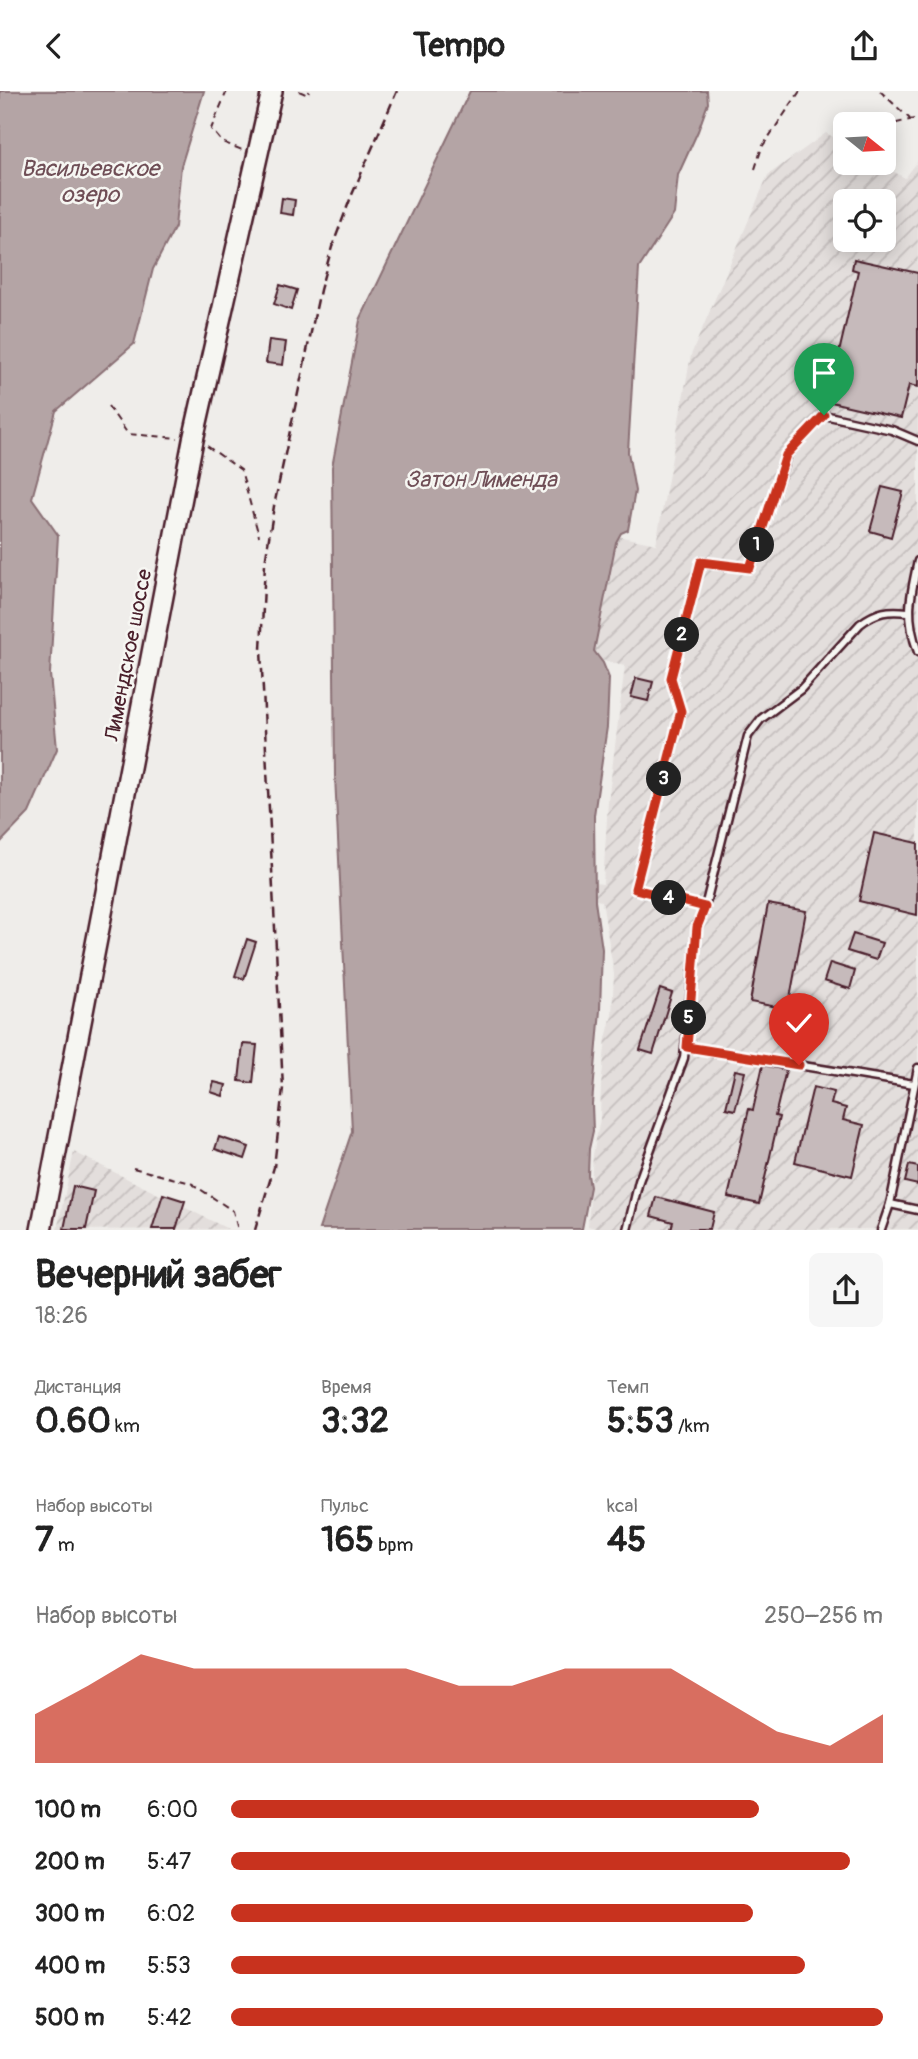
<!DOCTYPE html>
<html lang="ru">
<head>
<meta charset="utf-8">
<style>
	:root { --surface:#fff; --page:#f6f6f6; --text:#222; --muted:#767676; --accent:#c8321e }
	body { margin:0; font-family:Pangolin,sans-serif; background:var(--page); color:var(--text); height:100vh; display:flex; flex-direction:column; font-size:26px; white-space:nowrap }
	* { box-sizing:border-box; margin:0 }
	p { font-size:23px; color:var(--muted) }
	.icon { flex:none; width:38px; height:38px; fill:none; stroke:currentColor; stroke-width:2; stroke-linecap:round; stroke-linejoin:round }
	.map { position:relative; height:1139px; overflow:hidden }
	.details { display:flex; flex-direction:column; background:var(--surface); flex:1 }
	.details>* { flex:none }
	.needle { width:46px; rotate:108deg }
	.tools { position:absolute; left:833px; top:21px; display:grid; gap:14px }
	.tools a { display:grid; place-items:center; width:63px; height:63px; border-radius:10px; background:var(--surface); box-shadow:0 4px 18px #0003; font-size:35px }
	.pin { position:absolute; display:grid; place-items:center; width:60px; height:60px; color:#fff; margin:-72px -30px; border-radius:50% 50% 50% 0; rotate:-45deg; box-shadow:0 0 7px #0007 }
	.pin .icon { rotate:45deg }
	.km { position:absolute; width:35px; height:35px; margin:-18px; border-radius:50%; background:#222; color:#fff; font-size:19px; line-height:35px; text-align:center }
	.round { display:grid; place-items:center; flex:none; width:74px; height:74px; border-radius:10px; background:var(--page) }
	.summary { display:flex; align-items:center; justify-content:space-between; height:119px; padding:0 35px }
	h1 { font-size:38px; font-weight:800; line-height:52px }
	.metrics { display:grid; grid-template-columns:repeat(3,1fr); gap:10px; height:119px; padding:7px 35px }
	.metrics div { display:grid; align-content:center }
	.metrics b { font-size:35px; font-weight:800 }
	.metrics small { font-size:19px; font-weight:400 }
	.metrics p { font-size:19px }
	.chart { height:196px; padding:14px 35px }
	.chart p { display:flex; justify-content:space-between }
	.chart svg { width:100%; height:126px; margin-top:7px; fill:var(--accent); opacity:.7 }
	ul { padding:0 35px; list-style:none; font-size:23px }
	li { display:grid; grid-template-columns:112px 84px 1fr; align-items:center; height:52px }
	li i { height:18px; border-radius:9px; background:var(--accent) }
	header { display:flex; justify-content:space-between; align-items:center; height:91px; padding:0 35px; background:var(--surface); font-size:32px; font-weight:800 }
	.map>svg:first-child { display:block }
</style>
</head>
<body>
<header><svg class="icon" aria-label="back" viewBox="0 0 24 24"><path d="M15 5l-7 7 7 7"/></svg>Tempo<svg class="icon" aria-label="share" viewBox="0 0 24 24"><path d="M12 15V3M7 8l5-5 5 5M5 13v7h14v-7"/></svg></header>
<div class="map">
<svg width="918" height="1139" viewBox="0 0 918 1139">
	<defs>
		<pattern id="industrial-furrows" width="10" height="10" patternUnits="userSpaceOnUse" patternTransform="scale(1.75)"><rect width="10" height="10" fill="#e3dedc"/><path d="M-1 1l2-2M0 10L10 0M9 11l2-2" fill="none" stroke="#c4bebd"/></pattern>
	</defs>
	<rect width="100%" height="100%" fill="#efedea"/>
	<filter id="ink" filterUnits="userSpaceOnUse"><feTurbulence type="fractalNoise" baseFrequency=".0143" numOctaves="2"/><feDisplacementMap in="SourceGraphic" scale="14" xChannelSelector="R" yChannelSelector="G"/><feConvolveMatrix kernelMatrix="1 2 1 2 8 2 1 2 1" color-interpolation-filters="sRGB"/></filter>
	<g filter="url(#ink)">
		<!-- industrial -->
		<g fill="url(#industrial-furrows)" fill-rule="evenodd">
			<path d="M826 42 845 53V72H878L905 87 918 70V1138L602 1139 588 1135 593 1064 600 1028 601 995 606 947 612 924 614 883 602 810 568 805 569 789 603 793 608 711 625 575 583 565 608 443 656 453 691 264 768 84ZM845 110H884V149H845Z"/>
			<polygon points="74,1061 228,1138 57,1139"/>
		</g>
		<!-- water -->
		<g fill="#b4a4a5" stroke="#8a6f74" stroke-width="2">
			<polygon points="0,0 204,0 181,75 175,136 153,178 134,253 56,320 32,407 58,444 50,583 57,658 29,722 0,752"/>
			<polygon points="470,0 707,0 708,12 698,40 678,84 674,123 639,177 628,361 635,400 628,439 621,442 616,451 594,560 603,572 609,587 607,636 594,724 595,810 602,858 600,919 592,1013 593,1040 589,1058 588,1084 590,1096 582,1138 319,1138 352,1040 335,685 332,376 360,229"/>
		</g>
		<!-- building -->
		<g fill="#c6babb" stroke="#4a1f2b" stroke-width="2">
			<polygon points="282,107 295,109 293,124 280,122"/>
			<polygon points="854,168 918,182 918,296 909,294 901,327 822,309 824,299 830,300 858,180 852,178"/>
			<polygon points="280,194 297,199 291,219 274,213"/>
			<polygon points="269,249 286,251 283,274 266,272"/>
			<polygon points="882,396 903,401 891,446 870,440"/>
			<polygon points="636,587 653,591 648,610 631,606"/>
			<polygon points="874,742 918,752 917,824 859,810"/>
			<polygon points="768,813 806,820 788,918 750,911"/>
			<polygon points="853,843 882,852 876,869 847,860"/>
			<polygon points="247,848 256,851 244,888 235,885"/>
			<polygon points="830,872 855,880 850,898 824,890"/>
			<polygon points="660,898 672,902 653,963 640,959"/>
			<polygon points="243,953 257,954 253,992 239,990"/>
			<polygon points="763,974 786,979 775,1025 779,1026 759,1113 728,1106 749,1018 753,1019"/>
			<polygon points="735,979 745,981 735,1019 726,1017"/>
			<polygon points="214,991 226,994 223,1005 211,1001"/>
			<polygon points="813,996 834,1001 831,1013 846,1017 843,1029 864,1034 852,1085 795,1071"/>
			<polygon points="219,1046 249,1056 245,1068 215,1058"/>
			<polygon points="909,1074 918,1076 918,1094 905,1091"/>
			<polygon points="73,1095 94,1100 86,1138 64,1138"/>
			<polygon points="163,1103 185,1110 176,1138 152,1138"/>
			<polygon points="656,1106 714,1121 710,1138 671,1138 673,1131 651,1125"/>
		</g>
		<g fill="none" stroke-linecap="round" stroke-linejoin="round">
			<defs>
				<g id="service">
					<path d="M918 470C910 506 905 526 918 561"/>
					<polyline points="635,798 681,620 671,587 701,471 750,477 787,364 824,324 892,339 918,350"/>
					<polyline points="687,956 914,993"/>
					<polyline points="890,1113 918,1119"/>
					<path d="M627 1139 639 1090 684 967 697 836 705 816 748 645 761 628 801 598 860 533C877 520 888 519 908 521"/>
					<polyline points="881,1139 890,1113 918,977"/>
				</g>
				<polyline id="primary" points="41,1139 193,349 272,0"/>
			</defs>
			<!-- service casing -->
			<use href="#service" stroke="#4a1f2b" stroke-width="11"/>
			<!-- primary casing -->
			<use href="#primary" stroke="#4a1f2b" stroke-width="24"/>
			<!-- path -->
			<g stroke="#4a1f2b" stroke-width="2" stroke-dasharray="7 5" stroke-linecap="butt">
				<polyline points="227,0 211,38 222,51 245,60"/>
				<polyline points="299,0 308,4 309,0"/>
				<polyline points="880,0 910,28"/>
				<polyline points="884,35 918,27"/>
				<polyline points="755,78 762,56 800,0"/>
				<polyline points="108,315 128,343 178,347"/>
				<polyline points="207,355 241,379 259,445"/>
				<polyline points="644,801 697,814"/>
				<polyline points="133,1077 191,1092 233,1120 238,1139"/>
			</g>
			<!-- service -->
			<use href="#service" stroke="#f6f6f2" stroke-width="6"/>
			<!-- primary -->
			<use href="#primary" stroke="#f6f6f2" stroke-width="19"/>
			<!-- rail -->
			<polyline stroke="#4a1f2b" stroke-width="2.5" stroke-dasharray="10 5" stroke-linecap="butt" points="255,1139 274,1076 283,997 261,559 265,472 274,415 320,199 332,156 351,106 397,0"/>
		</g>
	</g>
	<g fill="none" stroke-linecap="round" stroke-linejoin="round" filter="url(#ink)">
		<defs>
			<polyline id="route" points="799,974 687,956 697,836 705,816 635,798 681,620 671,587 701,471 750,477 786,364 824,324"/>
		</defs>
		<!-- route casing -->
		<use href="#route" stroke="#fff" stroke-width="14"/>
		<!-- route -->
		<use href="#route" stroke="#c8321e" stroke-width="9"/>
	</g>
	<g text-anchor="middle" stroke-width="5" stroke-linejoin="round" paint-order="stroke">
		<!-- street labels -->
		<g font-size="21" fill="#4a1f2b" stroke="#f6f6f2">
			<text transform="translate(128 564) rotate(-79)" y="7">Лимендское шоссе</text>
		</g>
		<!-- water labels -->
		<g font-size="23" font-style="italic" fill="#6f4e56" stroke="#f6f6f2">
			<text x="90" y="85">Васильевское<tspan x="90" dy="26">озеро</tspan></text>
			<text x="481" y="396">Затон Лименда</text>
		</g>
	</g>
</svg>
<div class="tools">
<a><svg class="needle" viewBox="-14 -14 28 28"><path d="M0-13l5 13h-10z" fill="#e53935"/><path d="M0 13l5-13h-10z" fill="#767676"/></svg></a>
<a><svg class="icon" aria-label="locate" viewBox="0 0 24 24"><circle cx="12" cy="12" r="6"/><path d="M12 2v4M12 18v4M2 12h4M18 12h4"/></svg></a>
</div>
<div class="pin" style="left:824px;top:324px;background:#1e9e55"><svg class="icon" aria-label="arrive" viewBox="0 0 24 24"><path d="M6 21V4h12l-3 4 3 4H6"/></svg></div>
<div class="pin" style="left:799px;top:974px;background:#d93025"><svg class="icon" aria-label="check" viewBox="0 0 24 24"><path d="M5 12l5 5 9-10"/></svg></div>
<b class="km" style="left:757px;top:454px">1</b>
<b class="km" style="left:682px;top:544px">2</b>
<b class="km" style="left:664px;top:688px">3</b>
<b class="km" style="left:669px;top:807px">4</b>
<b class="km" style="left:689px;top:927px">5</b>
</div>
<section class="details">
<div class="summary"><div><h1>Вечерний забег</h1><p>18:26</p></div><a class="round"><svg class="icon" aria-label="share" viewBox="0 0 24 24"><path d="M12 15V3M7 8l5-5 5 5M5 13v7h14v-7"/></svg></a></div>
<div class="metrics">
<div><p>Дистанция</p><b>0.60<small> km</small></b></div>
<div><p>Время</p><b>3:32</b></div>
<div><p>Темп</p><b>5:53<small> /km</small></b></div>
</div>
<div class="metrics">
<div><p>Набор высоты</p><b>7<small> m</small></b></div>
<div><p>Пульс</p><b>165<small> bpm</small></b></div>
<div><p>kcal</p><b>45</b></div>
</div>
<div class="chart"><p><span>Набор высоты</span>250–256 m</p>
<svg viewBox="0 0 160 44" preserveAspectRatio="none"><path d="M0 44V27L10 17L20 6L30 11L40 11L50 11L60 11L70 11L80 17L90 17L100 11L110 11L120 11L130 22L140 33L150 38L160 27V44z"/></svg>
</div>
<ul>
<li><b>100 m</b>6:00<i style="width:81%"></i></li>
<li><b>200 m</b>5:47<i style="width:95%"></i></li>
<li><b>300 m</b>6:02<i style="width:80%"></i></li>
<li><b>400 m</b>5:53<i style="width:88%"></i></li>
<li><b>500 m</b>5:42<i style="width:100%"></i></li>
</ul>
</section>
</body>
</html>
